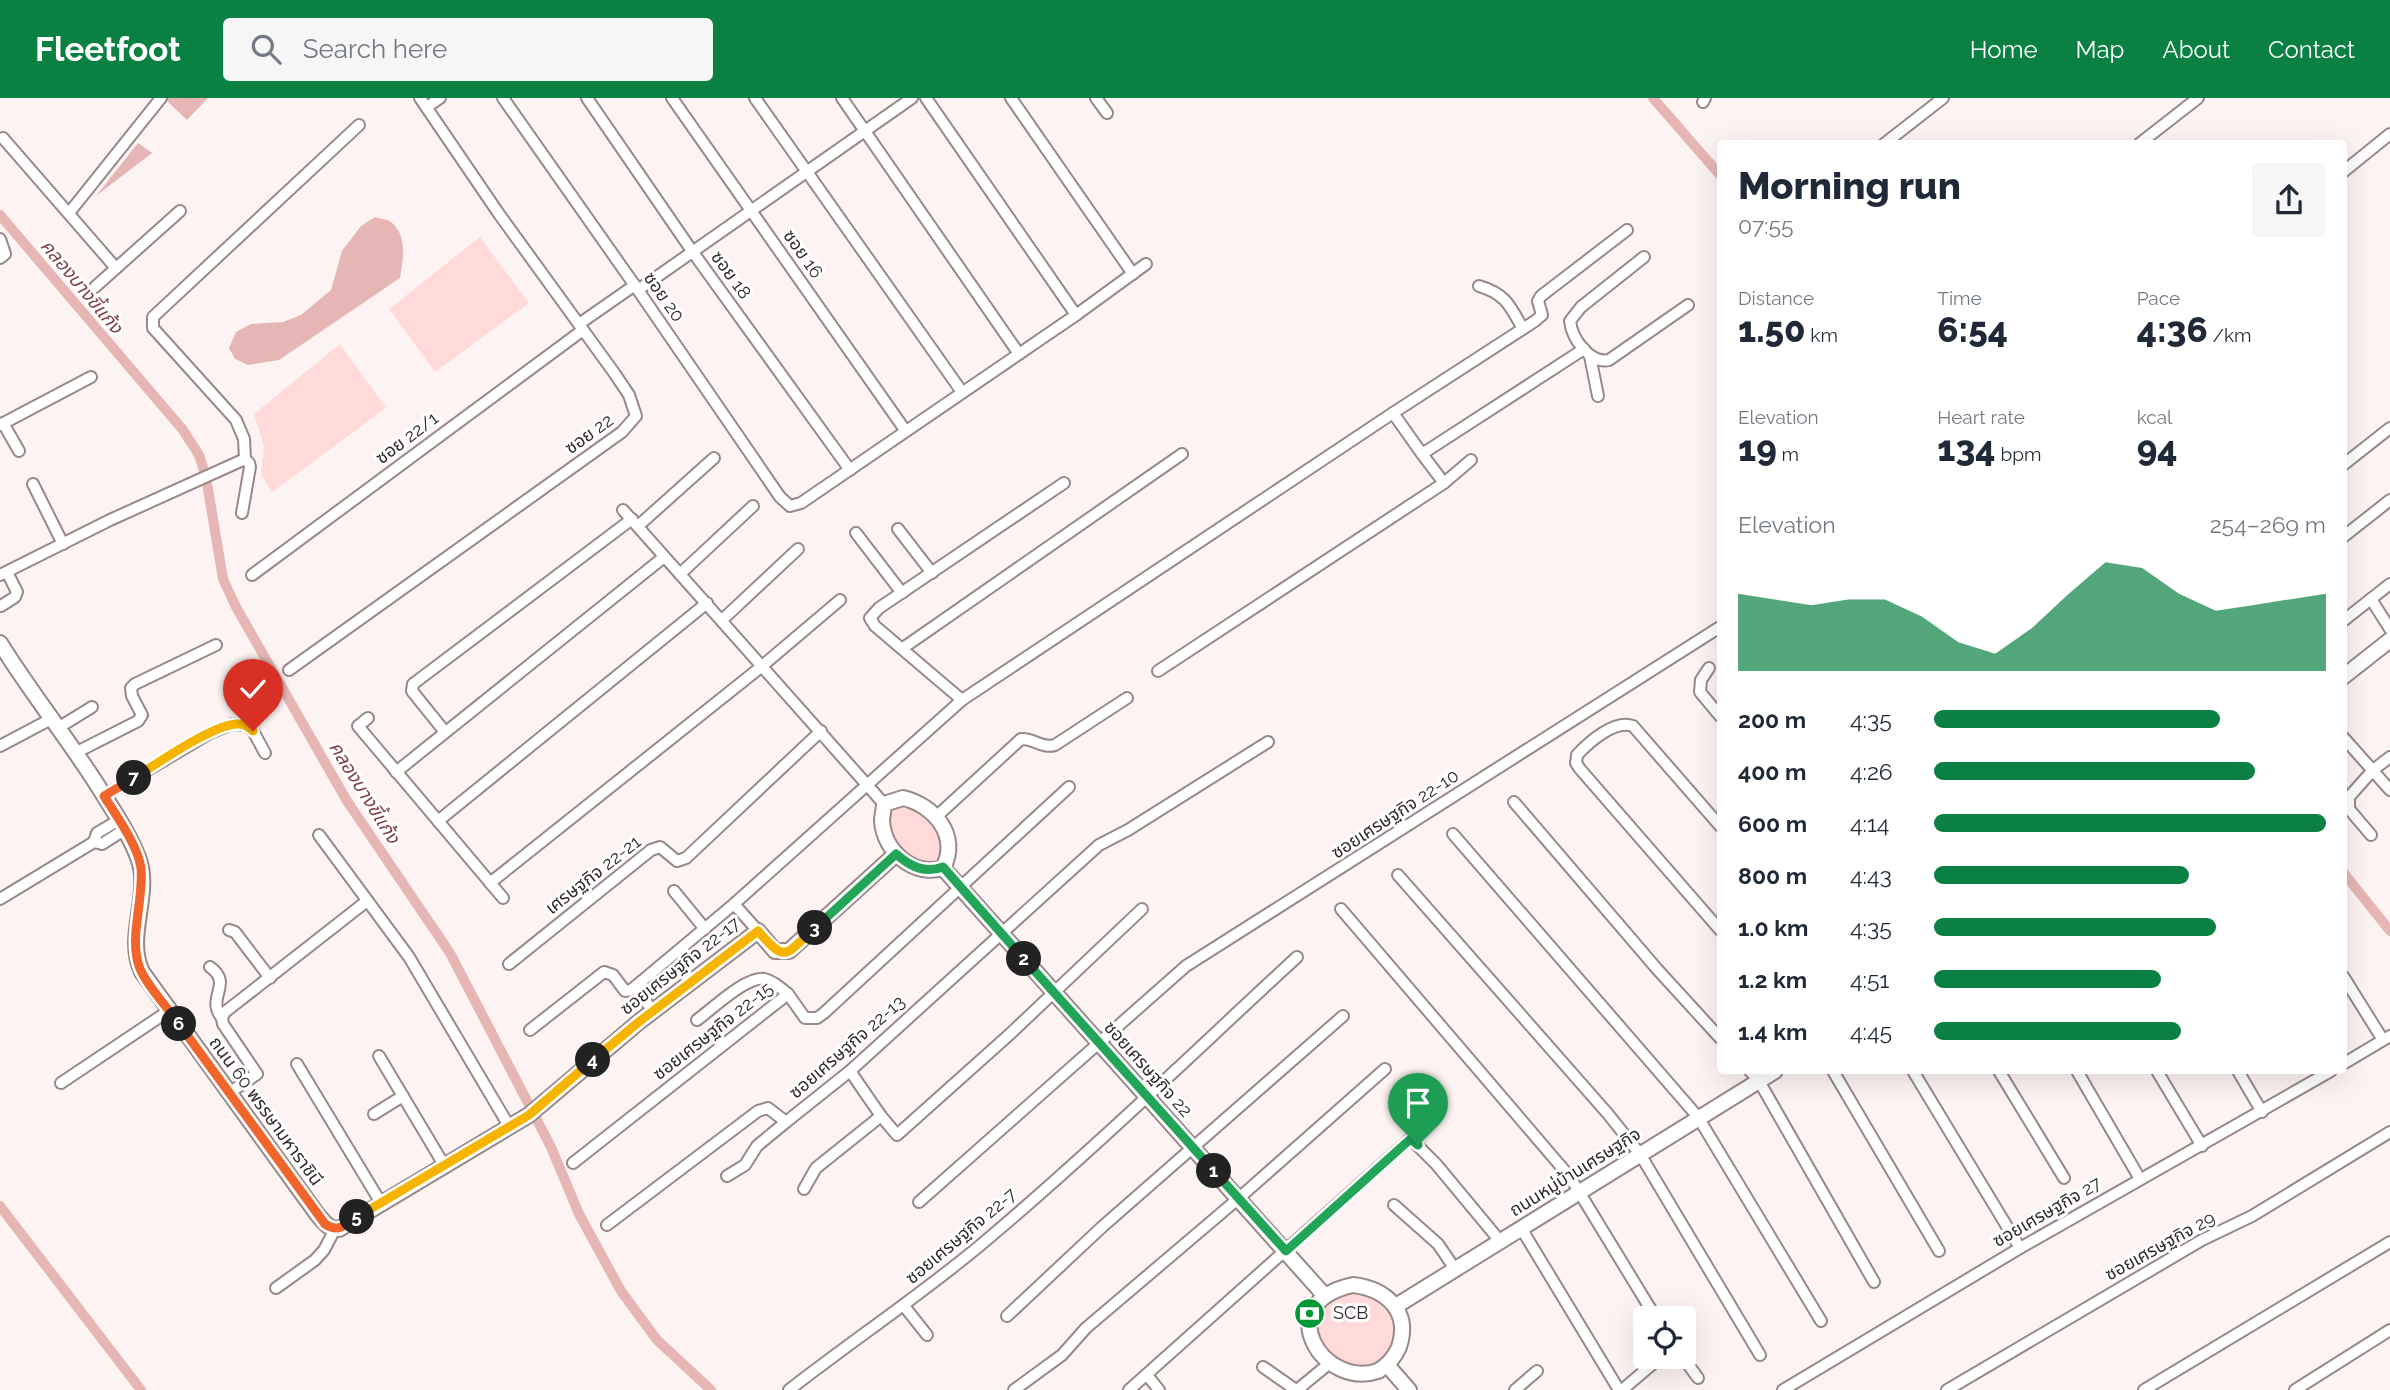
<!DOCTYPE html>
<html lang="en">
<head>
<meta charset="utf-8">
<style>
	:root { --surface:#fff; --page:#f6f6f7; --text:#1f2937; --muted:#747a83; --accent:#0b8043 }
	body { margin:0; font-family:Raleway,"Noto Sans Thai",sans-serif; background:var(--page); color:var(--text); height:100vh; display:flex; flex-direction:column; font-size:26px; white-space:nowrap }
	* { box-sizing:border-box; margin:0 }
	p { font-size:23px; color:var(--muted) }
	.icon { flex:none; width:38px; height:38px; fill:none; stroke:currentColor; stroke-width:2; stroke-linecap:round; stroke-linejoin:round }
	.map { position:relative; flex:1; overflow:hidden }
	.details { position:absolute; left:1717px; top:42px; width:630px; height:934px; display:flex; flex-direction:column; background:var(--surface); border-radius:7px; box-shadow:0 7px 28px #0002 }
	.details>* { flex:none }
	.tools { position:absolute; left:1633px; top:1208px; display:grid; gap:14px }
	.tools a { display:grid; place-items:center; width:63px; height:63px; border-radius:7px; background:var(--surface); box-shadow:0 7px 28px #0002; font-size:35px }
	.pin { position:absolute; display:grid; place-items:center; width:60px; height:60px; color:#fff; margin:-72px -30px; border-radius:50% 50% 50% 0; rotate:-45deg; box-shadow:0 0 7px #0007 }
	.pin .icon { rotate:45deg }
	.km { position:absolute; width:35px; height:35px; margin:-18px; border-radius:50%; background:#222; color:#fff; font-size:19px; line-height:35px; text-align:center }
	.round { display:grid; place-items:center; flex:none; width:74px; height:74px; border-radius:7px; background:var(--page) }
	.summary { display:flex; align-items:center; justify-content:space-between; height:119px; padding:0 21px }
	h1 { font-size:38px; font-weight:800; line-height:52px }
	.figures { display:grid; grid-template-columns:repeat(3,1fr); gap:10px; height:119px; padding:7px 21px }
	.figures div { display:grid; align-content:center }
	.figures b { font-size:35px; font-weight:800 }
	.figures small { font-size:19px; font-weight:400 }
	.figures p { font-size:19px }
	.chart { height:196px; padding:14px 21px }
	.chart p { display:flex; justify-content:space-between }
	.chart svg { width:100%; height:126px; margin-top:7px; fill:var(--accent); opacity:.7 }
	ul { padding:0 21px; list-style:none; font-size:23px }
	li { display:grid; grid-template-columns:112px 84px 1fr; align-items:center; height:52px }
	li i { height:18px; border-radius:9px; background:var(--accent) }
	header { display:flex; align-items:center; gap:42px; box-sizing:border-box; height:98px; padding:0 35px; background:var(--accent); color:#fff }
	header strong { font-size:33px }
	nav { display:flex; gap:38px; margin-inline-start:auto; font-size:24px }
	.search { width:490px; height:63px; background:var(--page); display:flex; align-items:center; gap:18px; box-sizing:border-box; padding:0 24px; border-radius:7px; color:var(--muted); font-size:26px }
	.map>svg:first-child { display:block }
</style>
</head>
<body>
<header>
<strong>Fleetfoot</strong>
<div class="search"><svg class="icon" aria-label="search" viewBox="0 0 24 24"><circle cx="10" cy="10" r="6"/><path d="M15 15l6 6"/></svg>Search here</div>
<nav><a>Home</a><a>Map</a><a>About</a><a>Contact</a></nav>
</header>
<div class="map">
<svg width="2390" height="1292" viewBox="0 0 2390 1292">
	<rect width="100%" height="100%" fill="#fef3f3"/>
	<!-- green -->
	<g fill="#ffdad8">
		<polygon points="480,139 529,205 435,274 389,211"/>
		<polygon points="340,246 386,310 272,394 261,376 264,348 254,316"/>
		<path d="M905 707C910 708 917 709 922 712 940 721 945 747 940 764 919 765 890 751 888 727 888 722 890 715 891 709Z"/>
		<path d="M1342 1192C1350 1193 1363 1191 1370 1194 1375 1196 1380 1202 1383 1206 1410 1231 1393 1252 1372 1272L1323 1261C1312 1219 1305 1219 1342 1192Z"/>
	</g>
	<!-- water -->
	<g fill="#e6b6b5">
		<polygon points="168,0 208,0 187,22 166,2"/>
		<polygon points="138,45 152,55 96,98"/>
		<path d="M375 119C379 120 388 122 391 124 408 138 403 162 400 180L279 262 248 267 235 261 229 250 236 234 251 226 283 224 301 217 331 192 342 153 361 128Z"/>
	</g>
	<g fill="none" stroke-linecap="round" stroke-linejoin="round">
		<!-- canal -->
		<g stroke="#e6b6b5" stroke-width="10">
			<polyline points="1653,0 1720,77"/>
			<polyline points="0,117 183,332 199,357 206,379 223,481 236,509 347,703 450,855 551,1049 579,1116 621,1193 657,1242 711,1292"/>
			<polyline points="2343,774 2390,833"/>
			<polyline points="0,1108 141,1292"/>
		</g>
		<defs>
			<g id="street">
				<polyline points="503,0 638,192 780,399 790,408 801,405 1076,217 1146,166"/>
				<polyline points="587,0 692,153 850,372"/>
				<polyline points="672,0 905,332"/>
				<polyline points="755,0 962,294"/>
				<polyline points="842,0 1019,256"/>
				<polyline points="926,0 1076,217"/>
				<polyline points="1011,0 1133,176"/>
				<polyline points="1096,0 1107,15"/>
				<polyline points="1703,4 1705,0"/>
				<polyline points="427,9 440,0"/>
				<polyline points="3,40 115,169"/>
				<polyline points="1884,46 1943,0"/>
				<polyline points="2139,46 2198,0"/>
				<polyline points="2343,74 2390,36"/>
				<polyline points="69,115 161,0"/>
				<polyline points="0,141 5,156 0,160"/>
				<path d="M1644 159 1581 209 1570 223C1572 241 1590 266 1609 262L1688 207"/>
				<path d="M1479 188C1506 196 1510 208 1523 231"/>
				<polyline points="95,189 180,113"/>
				<polyline points="638,192 912,0"/>
				<polyline points="579,226 635,187"/>
				<polyline points="1590,258 1598,298"/>
				<polyline points="1393,315 1422,356 1584,251"/>
				<polyline points="3,325 19,353"/>
				<polyline points="0,327 91,279"/>
				<polyline points="245,361 244,341 236,322 153,230 153,219 359,27"/>
				<polyline points="2343,367 2390,330"/>
				<polyline points="1444,385 1471,362"/>
				<polyline points="33,386 63,446"/>
				<polyline points="623,412 884,706"/>
				<polyline points="638,428 714,360"/>
				<polyline points="898,431 932,475"/>
				<polyline points="856,435 902,495"/>
				<polyline points="2343,439 2390,402"/>
				<polyline points="680,476 753,408"/>
				<polyline points="0,477 110,422 245,361 249,365 250,369 242,415"/>
				<polyline points="252,477 583,232"/>
				<polyline points="2371,501 2390,531"/>
				<polyline points="1,508 15,499 17,494 7,474"/>
				<polyline points="722,522 798,451"/>
				<polyline points="2343,523 2390,486"/>
				<polyline points="903,550 1182,356"/>
				<polyline points="1709,570 1701,582 1700,594 1720,618"/>
				<polyline points="289,572 622,334 636,318 629,297 615,276 499,116 420,0"/>
				<polyline points="1158,573 1444,385 1422,356"/>
				<polyline points="962,602 875,528 870,520 879,510 1064,385"/>
				<polyline points="368,620 358,628 503,800"/>
				<polyline points="58,630 92,609"/>
				<polyline points="445,634 412,593 413,586 632,421"/>
				<polyline points="2343,639 2390,692"/>
				<polyline points="0,648 51,621"/>
				<polyline points="75,655 138,623 142,617 132,598 131,590 135,586 216,547"/>
				<polyline points="396,674 664,459"/>
				<polyline points="104,698 210,635 232,626 246,627 253,633 265,655"/>
				<polyline points="1514,704 1657,871 1720,940"/>
				<path d="M937 718 1021 641C1034 640 1042 651 1055 647L1127 600"/>
				<polyline points="438,723 707,505"/>
				<path d="M1720 728 1633 628C1615 621 1589 644 1577 657L1576 665 1580 671 1720 832"/>
				<polyline points="1453,736 1698,1019 1821,1223"/>
				<polyline points="319,737 409,859 509,1028"/>
				<polyline points="2371,737 2349,711 2349,699 2373,672 2390,659"/>
				<polyline points="94,744 102,746 124,732"/>
				<polyline points="1398,777 1608,1016 1640,1056 1760,1257"/>
				<polyline points="490,785 761,569 840,502"/>
				<polyline points="674,793 705,831"/>
				<polyline points="0,801 94,744 97,735 119,722"/>
				<polyline points="734,806 758,833"/>
				<polyline points="1341,811 1570,1079 1656,1220"/>
				<polyline points="229,832 235,834 270,880"/>
				<polyline points="509,866 651,752 660,749 677,763 686,760 821,633"/>
				<path d="M210 869C234 886 205 900 222 920"/>
				<polyline points="2343,878 2383,942"/>
				<polyline points="635,890 654,914"/>
				<path d="M697 922C711 912 746 878 764 881 773 883 781 890 788 896"/>
				<polyline points="530,932 604,874 613,877 625,893 631,892 734,806 962,602 1393,315 1535,223 1542,217 1538,203 1541,198 1627,132"/>
				<polyline points="379,958 444,1067"/>
				<polyline points="297,966 381,1105"/>
				<polyline points="2343,966 2390,938"/>
				<polyline points="850,973 881,1018 897,1037 1010,936 1142,811"/>
				<polyline points="1750,973 1759,983 1874,1184"/>
				<polyline points="1833,973 1939,1153"/>
				<polyline points="1913,973 2020,1150"/>
				<polyline points="1999,973 2064,1080"/>
				<polyline points="2077,973 2140,1081"/>
				<polyline points="2157,973 2202,1048"/>
				<polyline points="2238,973 2262,1014"/>
				<polyline points="61,985 170,912"/>
				<polyline points="229,995 257,976 223,926 222,920 225,914 367,803"/>
				<polyline points="374,1016 403,998"/>
				<polyline points="1411,1041 1436,1066 1500,1143"/>
				<polyline points="573,1065 788,896 805,920 817,920 824,915 1069,689"/>
				<polyline points="727,1078 745,1067 757,1048 786,1024"/>
				<polyline points="804,1091 816,1070 881,1018"/>
				<polyline points="919,1104 1186,868 1720,529"/>
				<polyline points="1394,1107 1438,1146 1455,1171"/>
				<polyline points="607,1127 758,1013 768,1010 786,1024 850,973 1099,747 1128,732 1268,644"/>
				<polyline points="1521,1130 1619,1292"/>
				<polyline points="276,1190 315,1162 324,1152 335,1131"/>
				<polyline points="904,1208 927,1237"/>
				<polyline points="1007,1218 1102,1129 1343,918"/>
				<polyline points="1682,1258 1698,1280"/>
				<polyline points="1263,1269 1296,1292"/>
				<polyline points="1147,1277 1159,1292"/>
				<path d="M789 1292C853 1242 921 1197 983 1145 1091 1054 1193 955 1297 859"/>
				<polyline points="1014,1292 1062,1257 1086,1230 1239,1100 1385,971"/>
				<polyline points="1129,1292 1436,1018"/>
				<polyline points="1297,1292 1325,1269"/>
				<polyline points="1515,1292 1537,1273"/>
				<polyline points="1622,1292 1662,1258"/>
				<polyline points="1783,1292 2020,1150 2331,973"/>
				<polyline points="1947,1292 2202,1142 2252,1118 2390,1034"/>
				<polyline points="2144,1292 2390,1144"/>
				<polyline points="2295,1292 2390,1232"/>
			</g>
			<g id="secondary">
				<path d="M0 545C32 597 71 644 103 696 116 717 131 739 139 762 151 798 125 839 142 874L317 1116C323 1123 329 1132 339 1131L529 1017 640 923 758 833 775 853H789L896 756"/>
				<polyline points="2343,579 2390,542"/>
				<path d="M903 700C934 707 960 738 943 770 913 779 884 753 882 723 882 718 884 711 884 706Z"/>
				<polyline points="943,770 1325,1198"/>
				<path d="M1353 1187C1386 1191 1411 1213 1399 1249 1395 1259 1386 1268 1378 1273 1323 1292 1269 1205 1353 1187Z"/>
				<polyline points="1396,1208 1775,973"/>
				<polyline points="1387,1267 1409,1292"/>
			</g>
		</defs>
		<!-- street casing -->
		<use href="#street" stroke="#988989" stroke-width="14"/>
		<!-- secondary casing -->
		<use href="#secondary" stroke="#988989" stroke-width="18"/>
		<!-- street -->
		<use href="#street" stroke="#fff" stroke-width="10"/>
		<!-- secondary -->
		<use href="#secondary" stroke="#fff" stroke-width="14"/>
	</g>
	<g fill="none" stroke-linecap="round" stroke-linejoin="round">
		<defs>
			<polyline id="split-1" points="1214,1073 1286,1153 1406,1045 1411,1041 1418,1047"/>
			<polyline id="split-2" points="1024,861 1214,1073"/>
			<path id="split-3" d="M815 830 896 756C910 768 924 776 943 769L1024 861"/>
			<path id="split-4" d="M593 962 640 923 758 833C787 867 785 856 815 830"/>
			<polyline id="split-5" points="357,1119 529,1017 593,962"/>
			<path id="split-6" d="M179 926 325 1126C338 1135 345 1127 357 1119"/>
			<path id="split-7" d="M134 680 104 698C116 717 138 748 141 770 144 801 129 839 139 868 144 884 168 910 179 926"/>
			<path id="split-8" d="M134 680C155 667 216 624 239 626 245 626 249 629 253 633"/>
		</defs>
		<!-- split-1 casing -->
		<use href="#split-1" stroke="#fff" stroke-width="14"/>
		<!-- split-2 casing -->
		<use href="#split-2" stroke="#fff" stroke-width="14"/>
		<!-- split-3 casing -->
		<use href="#split-3" stroke="#fff" stroke-width="14"/>
		<!-- split-4 casing -->
		<use href="#split-4" stroke="#fff" stroke-width="14"/>
		<!-- split-5 casing -->
		<use href="#split-5" stroke="#fff" stroke-width="14"/>
		<!-- split-6 casing -->
		<use href="#split-6" stroke="#fff" stroke-width="14"/>
		<!-- split-7 casing -->
		<use href="#split-7" stroke="#fff" stroke-width="14"/>
		<!-- split-8 casing -->
		<use href="#split-8" stroke="#fff" stroke-width="14"/>
		<!-- split-1 -->
		<use href="#split-1" stroke="#22a559" stroke-width="9"/>
		<!-- split-2 -->
		<use href="#split-2" stroke="#22a559" stroke-width="9"/>
		<!-- split-3 -->
		<use href="#split-3" stroke="#22a559" stroke-width="9"/>
		<!-- split-4 -->
		<use href="#split-4" stroke="#f5b400" stroke-width="9"/>
		<!-- split-5 -->
		<use href="#split-5" stroke="#f5b400" stroke-width="9"/>
		<!-- split-6 -->
		<use href="#split-6" stroke="#f0652b" stroke-width="9"/>
		<!-- split-7 -->
		<use href="#split-7" stroke="#f0652b" stroke-width="9"/>
		<!-- split-8 -->
		<use href="#split-8" stroke="#f5b400" stroke-width="9"/>
	</g>
	<!-- icons -->
	<defs>
		<symbol id="bank-disc" viewBox="-11 -11 22 22"><circle r="9.5" fill="#093" stroke="#fff"/><path d="M-6-4H6V4H-6ZM0-2.3a2.3 2.3 0 1 0 0 4.6a2.3 2.3 0 1 0 0-4.6Z" fill="#fff"/></symbol>
	</defs>
	<g fill-rule="evenodd">
		<use href="#bank-disc" x="1292" y="1198" width="35" height="35"/>
	</g>
	<g text-anchor="middle" stroke-width="6" stroke-linejoin="round" paint-order="stroke">
		<!-- street labels -->
		<g font-size="18" fill="#312a2a" stroke="#fff">
			<text transform="translate(803 156) rotate(55)" y="6">ซอย 16</text>
			<text transform="translate(731 177) rotate(54)" y="6">ซอย 18</text>
			<text transform="translate(664 199) rotate(55)" y="6">ซอย 20</text>
			<text transform="translate(589 336) rotate(-36)" y="6">ซอย 22</text>
			<text transform="translate(407 340) rotate(-37)" y="6">ซอย 22/1</text>
			<text transform="translate(1395 716) rotate(-33)" y="6">ซอยเศรษฐกิจ 22-10</text>
			<text transform="translate(593 777) rotate(-38)" y="6">เศรษฐกิจ 22-21</text>
			<text transform="translate(680 868) rotate(-38)" y="6">ซอยเศรษฐกิจ 22-17</text>
			<text transform="translate(713 933) rotate(-38)" y="6">ซอยเศรษฐกิจ 22-15</text>
			<text transform="translate(847 949) rotate(-41)" y="6">ซอยเศรษฐกิจ 22-13</text>
			<text transform="translate(1148 971) rotate(48)" y="6">ซอยเศรษฐกิจ 22</text>
			<text transform="translate(266 1013) rotate(54)" y="6">ถนน 60 พรรษามหาราชินี</text>
			<text transform="translate(1575 1074) rotate(-32)" y="6">ถนนหมู่บ้านเศรษฐกิจ</text>
			<text transform="translate(2047 1114) rotate(-30)" y="6">ซอยเศรษฐกิจ 27</text>
			<text transform="translate(961 1138) rotate(-40)" y="6">ซอยเศรษฐกิจ 22-7</text>
			<text transform="translate(2160 1148) rotate(-29)" y="6">ซอยเศรษฐกิจ 29</text>
		</g>
		<!-- poi labels -->
		<g font-size="18" fill="#312a2a" stroke="#fff" text-anchor="start">
			<text x="1333" y="1221">SCB</text>
		</g>
		<!-- water labels -->
		<g font-size="19" font-style="italic" fill="#7f4142" stroke="#fff">
			<text transform="translate(82 188) rotate(50)" y="7">คลองบางขี้แก้ง</text>
			<text transform="translate(365 694) rotate(58)" y="7">คลองบางขี้แก้ง</text>
		</g>
	</g>
</svg>
<div class="tools">
<a><svg class="icon" aria-label="locate" viewBox="0 0 24 24"><circle cx="12" cy="12" r="6"/><path d="M12 2v4M12 18v4M2 12h4M18 12h4"/></svg></a>
</div>
<div class="pin" style="left:1418px;top:1047px;background:#1e9e55"><svg class="icon" aria-label="arrive" viewBox="0 0 24 24"><path d="M6 21V4h12l-3 4 3 4H6"/></svg></div>
<div class="pin" style="left:253px;top:633px;background:#d93025"><svg class="icon" aria-label="check" viewBox="0 0 24 24"><path d="M5 12l5 5 9-10"/></svg></div>
<b class="km" style="left:1214px;top:1073px">1</b>
<b class="km" style="left:1024px;top:861px">2</b>
<b class="km" style="left:815px;top:830px">3</b>
<b class="km" style="left:593px;top:962px">4</b>
<b class="km" style="left:357px;top:1119px">5</b>
<b class="km" style="left:179px;top:926px">6</b>
<b class="km" style="left:134px;top:680px">7</b>
<section class="details">
<div class="summary"><div><h1>Morning run</h1><p>07:55</p></div><a class="round"><svg class="icon" aria-label="share" viewBox="0 0 24 24"><path d="M12 15V3M7 8l5-5 5 5M5 13v7h14v-7"/></svg></a></div>
<div class="figures">
<div><p>Distance</p><b>1.50<small> km</small></b></div>
<div><p>Time</p><b>6:54</b></div>
<div><p>Pace</p><b>4:36<small> /km</small></b></div>
</div>
<div class="figures">
<div><p>Elevation</p><b>19<small> m</small></b></div>
<div><p>Heart rate</p><b>134<small> bpm</small></b></div>
<div><p>kcal</p><b>94</b></div>
</div>
<div class="chart"><p><span>Elevation</span>254–269 m</p>
<svg viewBox="0 0 160 44" preserveAspectRatio="none"><path d="M0 44V17L10 19L20 21L30 19L40 19L50 25L60 34L70 38L80 29L90 17L100 6L110 8L120 17L130 23L140 21L150 19L160 17V44z"/></svg>
</div>
<ul>
<li><b>200 m</b>4:35<i style="width:73%"></i></li>
<li><b>400 m</b>4:26<i style="width:82%"></i></li>
<li><b>600 m</b>4:14<i style="width:100%"></i></li>
<li><b>800 m</b>4:43<i style="width:65%"></i></li>
<li><b>1.0 km</b>4:35<i style="width:72%"></i></li>
<li><b>1.2 km</b>4:51<i style="width:58%"></i></li>
<li><b>1.4 km</b>4:45<i style="width:63%"></i></li>
</ul>
</section>
</div>
</body>
</html>
